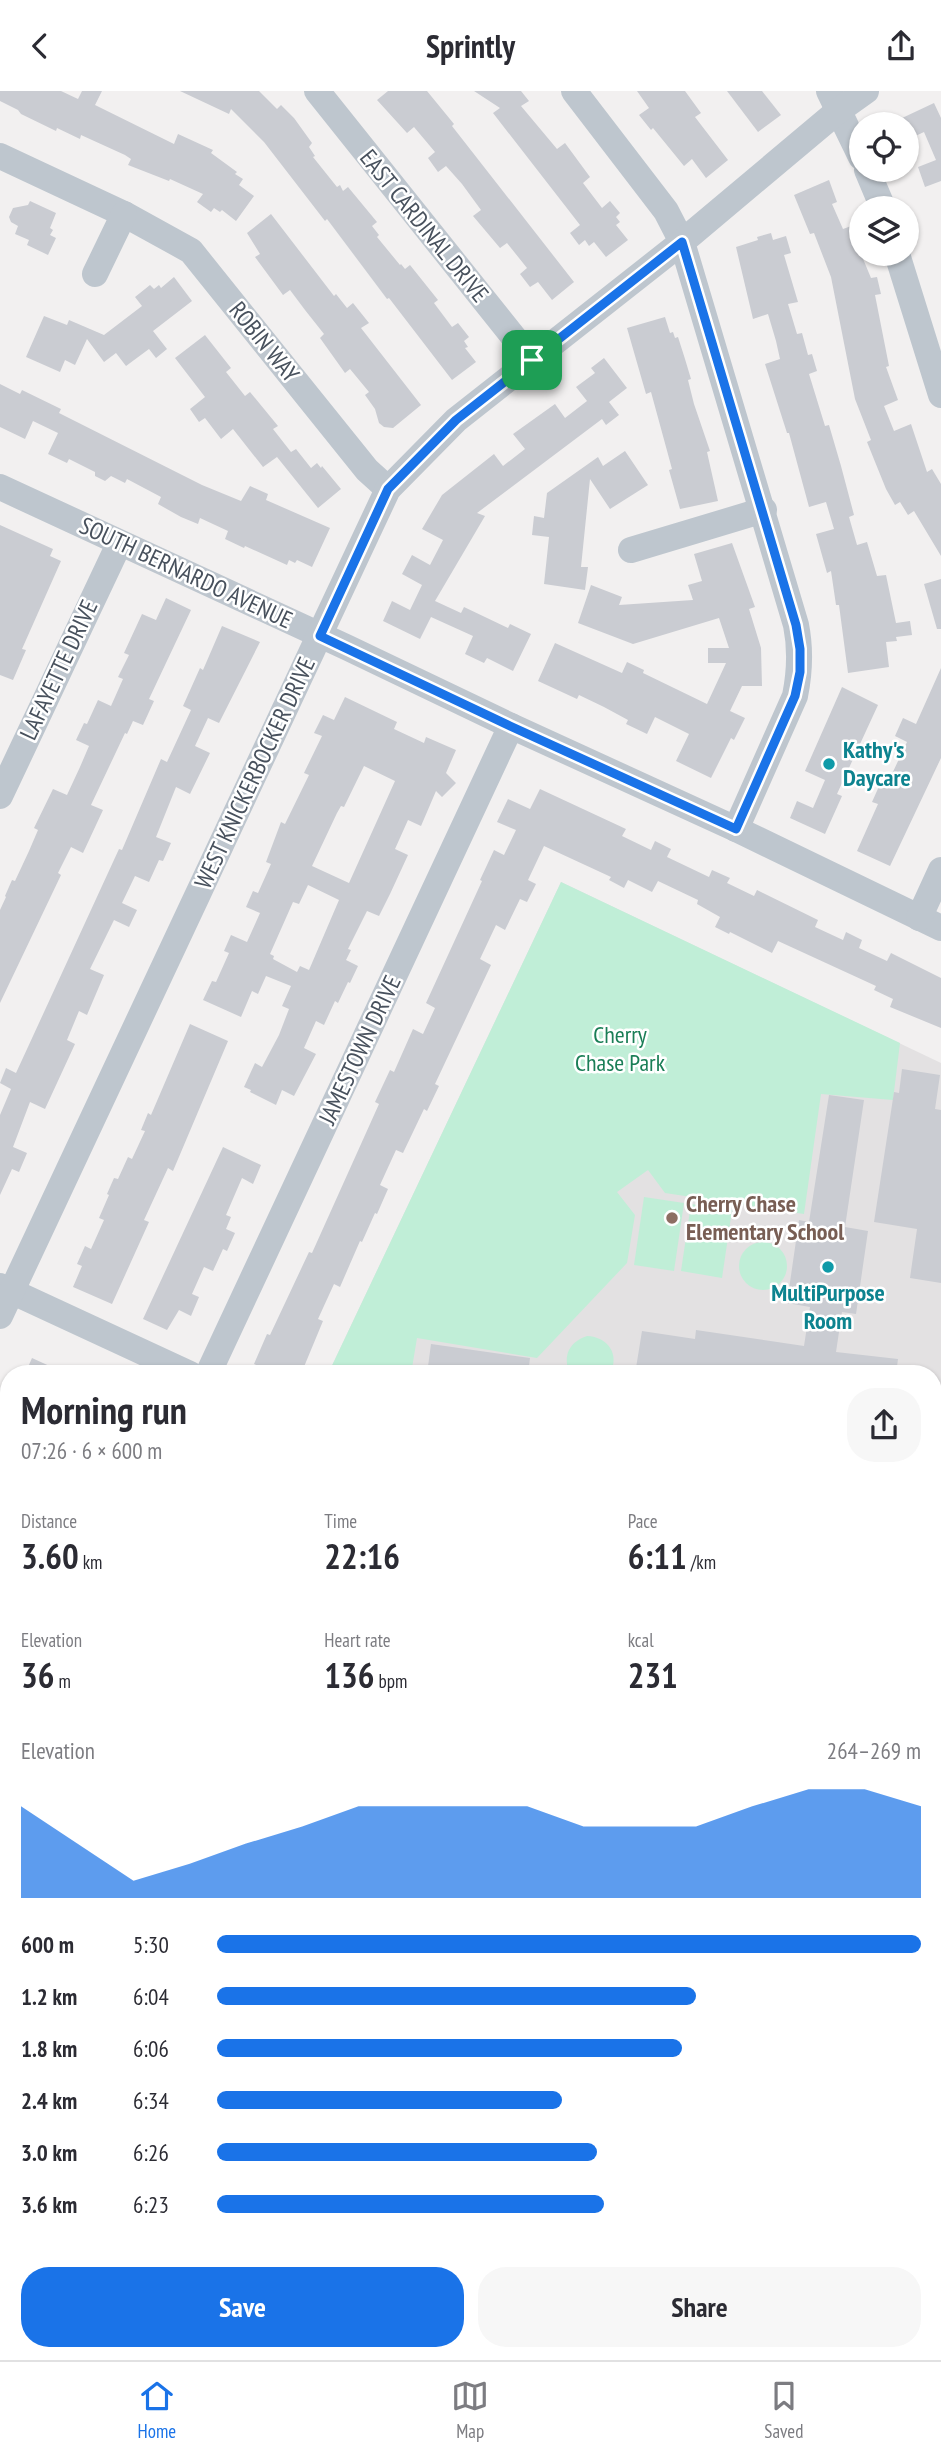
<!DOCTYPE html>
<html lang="en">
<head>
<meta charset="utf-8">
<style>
	:root { --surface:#fff; --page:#f7f7f7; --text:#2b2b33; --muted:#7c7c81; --line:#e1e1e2; --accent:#1a73e8 }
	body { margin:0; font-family:"PT Sans Narrow",sans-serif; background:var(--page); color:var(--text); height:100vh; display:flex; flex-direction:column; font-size:26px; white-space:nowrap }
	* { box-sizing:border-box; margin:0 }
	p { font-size:23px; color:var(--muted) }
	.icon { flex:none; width:38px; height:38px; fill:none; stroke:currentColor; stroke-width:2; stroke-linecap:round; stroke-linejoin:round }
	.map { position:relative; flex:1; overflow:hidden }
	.side { position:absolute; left:0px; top:1274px; width:942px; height:996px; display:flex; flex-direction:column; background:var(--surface); border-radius:28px 28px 0 0; box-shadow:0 2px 5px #0004 }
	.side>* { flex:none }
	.buttons { position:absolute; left:849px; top:21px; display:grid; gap:14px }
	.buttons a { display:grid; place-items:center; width:70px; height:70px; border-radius:50%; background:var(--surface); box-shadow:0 2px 5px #0004; font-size:35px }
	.pin { position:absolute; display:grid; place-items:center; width:60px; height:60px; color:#fff; margin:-30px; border-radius:14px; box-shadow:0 4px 10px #0006 }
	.round { display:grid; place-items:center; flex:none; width:74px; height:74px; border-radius:28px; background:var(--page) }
	.summary { display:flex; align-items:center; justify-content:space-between; height:119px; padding:0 21px }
	h1 { font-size:38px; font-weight:600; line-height:52px }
	.stats { display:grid; grid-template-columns:repeat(3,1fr); gap:10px; height:119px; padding:7px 21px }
	.stats div { display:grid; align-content:center }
	.stats b { font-size:35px; font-weight:600 }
	.stats small { font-size:19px; font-weight:400 }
	.stats p { font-size:19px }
	.chart { height:196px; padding:14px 21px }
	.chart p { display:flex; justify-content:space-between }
	.chart svg { width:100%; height:126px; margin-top:7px; fill:var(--accent); opacity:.7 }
	.button { display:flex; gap:14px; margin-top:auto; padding:14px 21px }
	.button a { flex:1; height:80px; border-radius:28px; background:var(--accent); color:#fff; font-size:28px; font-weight:600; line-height:80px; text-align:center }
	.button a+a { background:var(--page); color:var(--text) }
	ul { padding:0 21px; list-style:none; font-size:23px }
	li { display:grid; grid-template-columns:112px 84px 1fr; align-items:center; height:52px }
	li i { height:18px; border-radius:9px; background:var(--accent) }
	header { display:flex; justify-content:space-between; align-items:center; height:91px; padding:0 21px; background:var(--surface); font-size:32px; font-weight:600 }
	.dock { display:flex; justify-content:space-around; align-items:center; height:98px; border-top:2px solid var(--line); background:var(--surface); font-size:19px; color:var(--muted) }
	.dock a { display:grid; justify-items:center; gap:4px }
	.dock .selected { color:var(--accent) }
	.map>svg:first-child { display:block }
</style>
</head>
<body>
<header><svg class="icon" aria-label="back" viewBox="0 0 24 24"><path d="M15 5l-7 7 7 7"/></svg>Sprintly<svg class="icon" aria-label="share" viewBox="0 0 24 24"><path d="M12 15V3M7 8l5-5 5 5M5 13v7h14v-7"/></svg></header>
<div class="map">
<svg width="941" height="2269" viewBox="0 0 941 2269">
	<rect width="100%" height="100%" fill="#f2f0f0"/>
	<!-- education -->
	<polygon fill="#e3e1e2" points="561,791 941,972 941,1393 933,1412 933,1283 328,1283"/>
	<!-- green -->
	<g fill="#c0eed7">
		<polygon points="561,791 900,952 893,1009 821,1003 804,1123 665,1102 648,1079 617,1101 635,1124 627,1172 537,1267 417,1247 411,1283 328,1283"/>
		<polygon points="644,1106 684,1112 674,1180 634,1174"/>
		<polygon points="691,1113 732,1119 722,1187 681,1180"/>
		<circle cx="763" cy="1175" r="24"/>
		<path d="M587 1245C608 1246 620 1263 610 1283H570C562 1265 569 1251 587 1245Z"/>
	</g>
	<!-- building -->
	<g fill="#caccd2" fill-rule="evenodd">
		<polygon points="0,0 61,0 78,8 82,0 102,0 95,14 174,53 178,43 213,59 211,62 237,81 235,83 243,88 239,94 254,105 236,130 222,119 220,121 214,117 211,121 197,111 203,103 170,88 169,90 128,74 131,68 125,64 81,44 80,48 57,37 56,40 21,23 18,19 0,10"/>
		<polygon points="180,0 259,0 277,18 281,14 294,27 312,52 309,56 315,65 313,66 337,96 340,94 343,100 348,96 377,131 372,135 379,144 377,146 400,174 401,173 405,178 410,174 438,209 434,212 452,236 458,232 469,246 464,250 468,256 465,257 476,271 452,289 389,207 387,208 327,128 325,130 264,51 231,18 229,23"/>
		<polygon points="388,0 427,0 454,33 452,35 574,191 552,209 538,191 530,196 520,183 527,177 507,152 500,157 484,138 473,125 481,119 462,93 446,75 438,81 428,67 435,61 414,36 407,42 377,9"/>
		<polygon points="474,0 521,0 529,10 521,15 557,58 565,52 590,86 583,92 602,117 610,110 620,122 616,126 620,131 616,134 628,149 606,166 594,151 589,155 585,149 579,154 570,142 580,134 493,22 500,17"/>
		<polygon points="637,0 685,0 701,22 695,26 728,69 706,87 692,68 684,75 653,37 651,39 639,24 649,17"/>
		<polygon points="727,0 762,0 781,24 758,41"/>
		<polygon points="934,12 941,27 941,90 925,96 918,76 936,69 924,41 909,48 906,33 902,33 900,28"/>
		<polygon points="829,89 837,111 832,113 843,138 854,134 861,163 871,187 877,186 881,203 875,204 889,275 886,276 898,309 884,315 894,340 911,333 927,381 932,378 941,393 941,465 914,420 908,424 900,411 895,414 886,398 867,351 871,349 855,308 831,186 814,142 810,143 794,104"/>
		<polygon points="30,110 56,122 50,137 53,139 50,144 56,147 48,164 27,154 29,149 15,143 18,135 11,131 9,126 13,117 28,114"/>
		<polygon points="271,123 334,205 336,203 347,217 353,212 369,232 361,237 421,314 393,337 384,336 379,332 375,318 365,304 369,301 350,278 345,282 320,247 324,243 305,219 290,199 283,204 255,166 260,163 247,142"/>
		<polygon points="771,142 773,149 786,145 791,162 784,164 798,211 788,213 797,243 802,242 808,264 812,263 817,280 809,283 825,335 829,334 841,375 854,424 849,426 857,454 867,451 877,485 886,484 896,532 910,530 912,544 896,546 897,550 886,551 889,576 848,582 839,514 836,514 831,480 827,482 816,443 834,438 826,411 809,416 789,342 787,342 765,273 780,268 776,250 768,223 753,228 736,156 758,149 757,146"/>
		<polygon points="174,186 192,210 153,240 167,258 156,267 149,258 126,275 116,262 104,271 87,248 75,274 65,269 60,281 26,266 44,225 67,234 69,229 104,244 142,215 135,206 150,194 154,198 159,194 161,197"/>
		<polygon points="665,226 670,242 673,241 675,247 678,246 685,268 691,288 688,289 694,313 710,360 707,361 718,410 680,418 669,379 672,378 651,301 646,303 627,237"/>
		<polygon points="205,244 231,277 226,281 245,305 250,301 278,335 273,338 291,361 296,358 311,377 317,372 321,377 322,375 341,398 318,417 277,366 263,376 233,338 221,348 205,327 199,331 190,318 205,306 175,267"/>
		<polygon points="604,267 627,297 609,311 619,324 606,334 602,328 477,422 485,425 435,510 461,522 464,516 508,537 510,533 531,543 513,580 487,567 484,572 465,563 473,545 431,526 420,548 383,530 392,510 410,519 422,494 402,483 412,464 430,474 443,449 422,438 442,404 494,363 503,375 525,358 513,343 555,313 565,327 587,310 576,296 595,282 591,277"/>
		<polygon points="0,293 20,303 22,299 61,318 59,322 202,394 241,410 250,395 268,403 266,409 330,437 312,476 297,469 295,472 289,469 287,474 245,455 244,457 225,448 228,440 200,427 198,433 181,426 158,413 161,406 127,388 125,392 111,385 105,390 95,385 95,381 69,368 67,372 48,363 58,342 33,330 25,348 0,336"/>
		<polygon points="625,360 648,394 610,418 590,388 581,476 588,476 585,499 544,493 549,446 532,444 534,425 544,427 547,402 598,366 603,375"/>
		<polygon points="0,434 53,458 50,465 61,470 22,558 26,559 13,589 0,584"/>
		<polygon points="732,452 755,516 749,518 761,557 762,595 742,595 730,620 745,627 734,649 731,647 711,687 676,670 689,643 655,626 647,643 626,633 628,629 604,616 579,604 577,608 538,590 555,552 622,582 627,571 644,579 643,582 707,613 726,572 708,572 708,557 729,557 719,527 633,553 578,532 591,494 622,506 619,514 693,509 688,494 702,490 694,463"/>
		<polygon points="941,488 941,538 937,538 924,493"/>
		<polygon points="166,507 191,519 149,608 154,610 143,634 133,630 127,643 125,642 91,714 103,719 83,762 71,756 58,782 61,784 0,912 0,819 6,806 5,805 12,789 15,790 29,760 38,739 34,737 53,698 67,704 80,676 89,655 76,649 84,632 87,633 98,609 111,615 123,588 118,586 129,564 124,562 142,523 156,529"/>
		<polygon points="222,535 260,551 219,632 208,627 195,655 210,662 190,703 176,696 156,746 171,752 163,770 159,769 149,791 135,785 122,812 137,819 129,836 114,829 90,878 104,884 87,924 79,920 67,949 75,953 45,1018 30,1011 13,1056 27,1062 19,1081 12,1078 0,1104 0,1024 11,998 0,992 6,977 16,982 119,758 122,759 161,668 167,671 191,619 183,615 200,577 203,579"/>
		<polygon points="941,577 941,667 890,775 857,760 878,713 872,711 885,682 891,685 907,651 895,645 903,627 916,633"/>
		<polygon points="842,596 878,614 837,703 842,705 825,743 790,727 797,710 813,717 825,689 805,680"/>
		<path d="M345 606 397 631 394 638 424 652 426 646 456 659 446 682 456 692 442 706 436 700 421 735 408 729 395 758 408 764 390 803 379 825 367 820 348 858 351 859 346 869 358 875 350 892 348 891 338 912 335 910 324 934 316 930 304 957 316 963 294 1005 282 999 276 1014 250 1001 251 999 244 996 255 972 262 976 279 944 289 918 282 915 291 895 266 885 258 903 252 900 241 926 203 909 212 890 216 891 229 862 224 860 231 844 247 851 260 822 246 816 253 800 258 802 271 773 266 771 281 731 285 733 309 684 304 682 322 645 314 642 323 624 334 629ZM364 675 395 690 349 792 312 775 337 722 341 715 344 716ZM308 794 339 809 309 879 300 875 297 881 273 868 274 865 270 863 293 811 299 813Z"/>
		<polygon points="540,698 626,738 622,745 651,759 655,750 671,758 667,766 709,786 712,779 730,787 727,792 754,805 757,799 818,829 815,836 843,849 846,841 862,849 859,857 887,870 891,862 941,887 941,937 890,916 893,908 874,899 876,895 778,850 772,862 730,841 729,843 715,836 720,826 697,813 698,809 658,790 652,801 628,789 624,797 609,789 611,786 544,755 528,789 536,793 527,811 520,808 505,839 496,834 480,868 491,874 435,993 439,995 427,1020 424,1018 403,1062 396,1059 380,1094 388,1098 377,1123 375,1122 362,1151 360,1150 340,1196 334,1193 318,1228 323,1230 301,1283 276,1283 254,1273 267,1243 270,1244 309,1161 312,1162 379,1013 375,1011 390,979 394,981 413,938 423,943 435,917 426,912 482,790 480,789 494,759 504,764 516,739 497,731 508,708 530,718"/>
		<polygon points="190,933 228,950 173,1080 168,1077 144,1129 149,1131 112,1213 73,1196 82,1175 77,1173 85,1155 91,1158 104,1129 99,1127 109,1104 107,1103 114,1087 118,1088 128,1066 132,1068 145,1040 141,1039 148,1022 151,1024"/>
		<polygon points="902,978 940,984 935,1018 941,1019 941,1192 910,1187 917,1138 874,1131 894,1001 899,1002"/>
		<polygon points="829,1004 864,1009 845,1136 868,1140 856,1223 842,1221 836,1261 898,1268 896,1283 635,1283 642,1240 695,1248 696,1239 804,1255 810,1216 787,1212 799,1129 809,1131"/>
		<polygon points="223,1056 261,1074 253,1093 242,1087 226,1124 231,1126 226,1138 235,1142 227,1160 223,1158 213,1180 204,1176 192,1203 199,1206 191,1225 179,1219 167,1239 143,1228"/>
		<polygon points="431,1253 530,1267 528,1283 427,1283"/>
		<polygon points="32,1267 67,1283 25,1283"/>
	</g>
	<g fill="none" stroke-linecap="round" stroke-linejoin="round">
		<!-- minor -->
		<g stroke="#bec6ce" stroke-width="26">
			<polyline points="317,0 532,269"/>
			<path d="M574 0 666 120 682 151 796 534C801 559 800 580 795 605L736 738"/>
			<polyline points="829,0 861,66"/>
			<polyline points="0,65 124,123 191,160 367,379 388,398"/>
			<polyline points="867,79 883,117"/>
			<polyline points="897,163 941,304"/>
			<polyline points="95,183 124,123"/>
			<polyline points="0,396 346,556 511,635 736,738 941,837"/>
			<polyline points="631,459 764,419"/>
			<polyline points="0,705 119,453"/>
			<polyline points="919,827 941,779"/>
			<polyline points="0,1195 190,1283"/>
			<polyline points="0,1225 388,398 456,329 682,151 838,20 866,0"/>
			<polyline points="208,1283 511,635"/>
			<polyline points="933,1467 941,1448"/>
			<polyline points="933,1542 941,1546"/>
			<polyline points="0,1726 9,1730"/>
			<polyline points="0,1958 9,1962"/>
			<polyline points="933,1967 941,1950"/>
			<polyline points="933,2156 941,2154"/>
			<polyline points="640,2261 656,2269"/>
			<polyline points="559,2269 563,2261"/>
		</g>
	</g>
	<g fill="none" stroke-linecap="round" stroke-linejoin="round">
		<defs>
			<polygon id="route" points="682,151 796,534 800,558 800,581 795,605 736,738 510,635 320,545 388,398 456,329"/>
		</defs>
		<!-- route casing -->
		<use href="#route" stroke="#fff" stroke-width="14"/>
		<!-- route -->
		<use href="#route" stroke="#1a73e8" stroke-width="9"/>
	</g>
	<!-- markers -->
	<g fill="#0f9aa8" stroke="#fff" stroke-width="2.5">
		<circle cx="829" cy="673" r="7"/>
		<circle cx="828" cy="1176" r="7"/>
	</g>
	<circle fill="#8d6e63" stroke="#fff" stroke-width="2.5" cx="672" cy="1127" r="7"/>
	<g text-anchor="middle" stroke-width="5" stroke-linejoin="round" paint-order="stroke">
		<!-- street labels -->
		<g font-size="24" fill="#48515d" stroke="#fff">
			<text transform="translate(424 135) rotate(51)" y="8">EAST CARDINAL DRIVE</text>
			<text transform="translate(264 251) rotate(51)" y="8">ROBIN WAY</text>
			<text transform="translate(186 482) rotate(25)" y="8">SOUTH BERNARDO AVENUE</text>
			<text transform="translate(59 579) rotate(-65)" y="8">LAFAYETTE DRIVE</text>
			<text transform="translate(255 682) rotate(-65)" y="8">WEST KNICKERBOCKER DRIVE</text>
			<text transform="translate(360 959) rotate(-65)" y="8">JAMESTOWN DRIVE</text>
		</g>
		<!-- culture labels -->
		<g font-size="24" font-weight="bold" fill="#0d838f" stroke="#fff" text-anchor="start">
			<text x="843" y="667">Kathy's<tspan x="843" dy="28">Daycare</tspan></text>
			<text x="828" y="1210" text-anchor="middle">MultiPurpose<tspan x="828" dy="28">Room</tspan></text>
		</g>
		<!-- park labels -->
		<g font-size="24" fill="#1a7e56" stroke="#fff">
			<text x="620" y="952">Cherry<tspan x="620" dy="28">Chase Park</tspan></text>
		</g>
		<!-- education labels -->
		<g font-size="24" font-weight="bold" fill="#785e54" stroke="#fff" text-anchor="start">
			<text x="686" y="1121">Cherry Chase<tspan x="686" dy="28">Elementary School</tspan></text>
		</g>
	</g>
</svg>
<div class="buttons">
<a><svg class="icon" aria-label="locate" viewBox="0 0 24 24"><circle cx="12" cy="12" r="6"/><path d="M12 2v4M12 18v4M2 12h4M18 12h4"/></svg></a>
<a><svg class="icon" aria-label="layers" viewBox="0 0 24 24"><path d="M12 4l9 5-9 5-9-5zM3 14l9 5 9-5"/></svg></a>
</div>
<div class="pin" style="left:532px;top:269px;background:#1e9e55"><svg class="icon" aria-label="arrive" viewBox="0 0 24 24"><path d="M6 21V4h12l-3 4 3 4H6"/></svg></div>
<section class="side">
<div class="summary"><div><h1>Morning run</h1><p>07:26 · 6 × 600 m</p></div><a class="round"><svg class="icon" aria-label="share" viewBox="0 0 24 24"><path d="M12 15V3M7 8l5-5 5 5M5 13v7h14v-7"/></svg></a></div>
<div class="stats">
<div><p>Distance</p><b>3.60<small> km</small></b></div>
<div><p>Time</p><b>22:16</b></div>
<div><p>Pace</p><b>6:11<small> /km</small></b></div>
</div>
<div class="stats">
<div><p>Elevation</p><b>36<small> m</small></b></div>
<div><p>Heart rate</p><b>136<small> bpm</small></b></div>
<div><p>kcal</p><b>231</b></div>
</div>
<div class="chart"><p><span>Elevation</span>264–269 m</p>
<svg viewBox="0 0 160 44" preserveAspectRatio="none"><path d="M0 44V12L10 25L20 38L30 32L40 25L50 19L60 12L70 12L80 12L90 12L100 19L110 19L120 19L130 12L140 6L150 6L160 12V44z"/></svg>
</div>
<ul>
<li><b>600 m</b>5:30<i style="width:100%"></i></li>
<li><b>1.2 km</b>6:04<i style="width:68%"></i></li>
<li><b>1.8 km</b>6:06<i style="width:66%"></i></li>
<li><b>2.4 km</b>6:34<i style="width:49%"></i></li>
<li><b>3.0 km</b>6:26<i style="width:54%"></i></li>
<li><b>3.6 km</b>6:23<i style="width:55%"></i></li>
</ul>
<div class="button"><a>Save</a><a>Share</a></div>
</section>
</div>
<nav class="dock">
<a class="selected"><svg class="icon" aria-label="home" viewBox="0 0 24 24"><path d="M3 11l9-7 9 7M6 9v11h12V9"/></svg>Home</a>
<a><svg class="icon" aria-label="map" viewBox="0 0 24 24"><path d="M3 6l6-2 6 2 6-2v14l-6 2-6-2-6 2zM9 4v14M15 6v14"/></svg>Map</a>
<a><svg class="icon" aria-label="saved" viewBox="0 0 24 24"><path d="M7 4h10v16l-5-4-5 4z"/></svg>Saved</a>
</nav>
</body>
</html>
